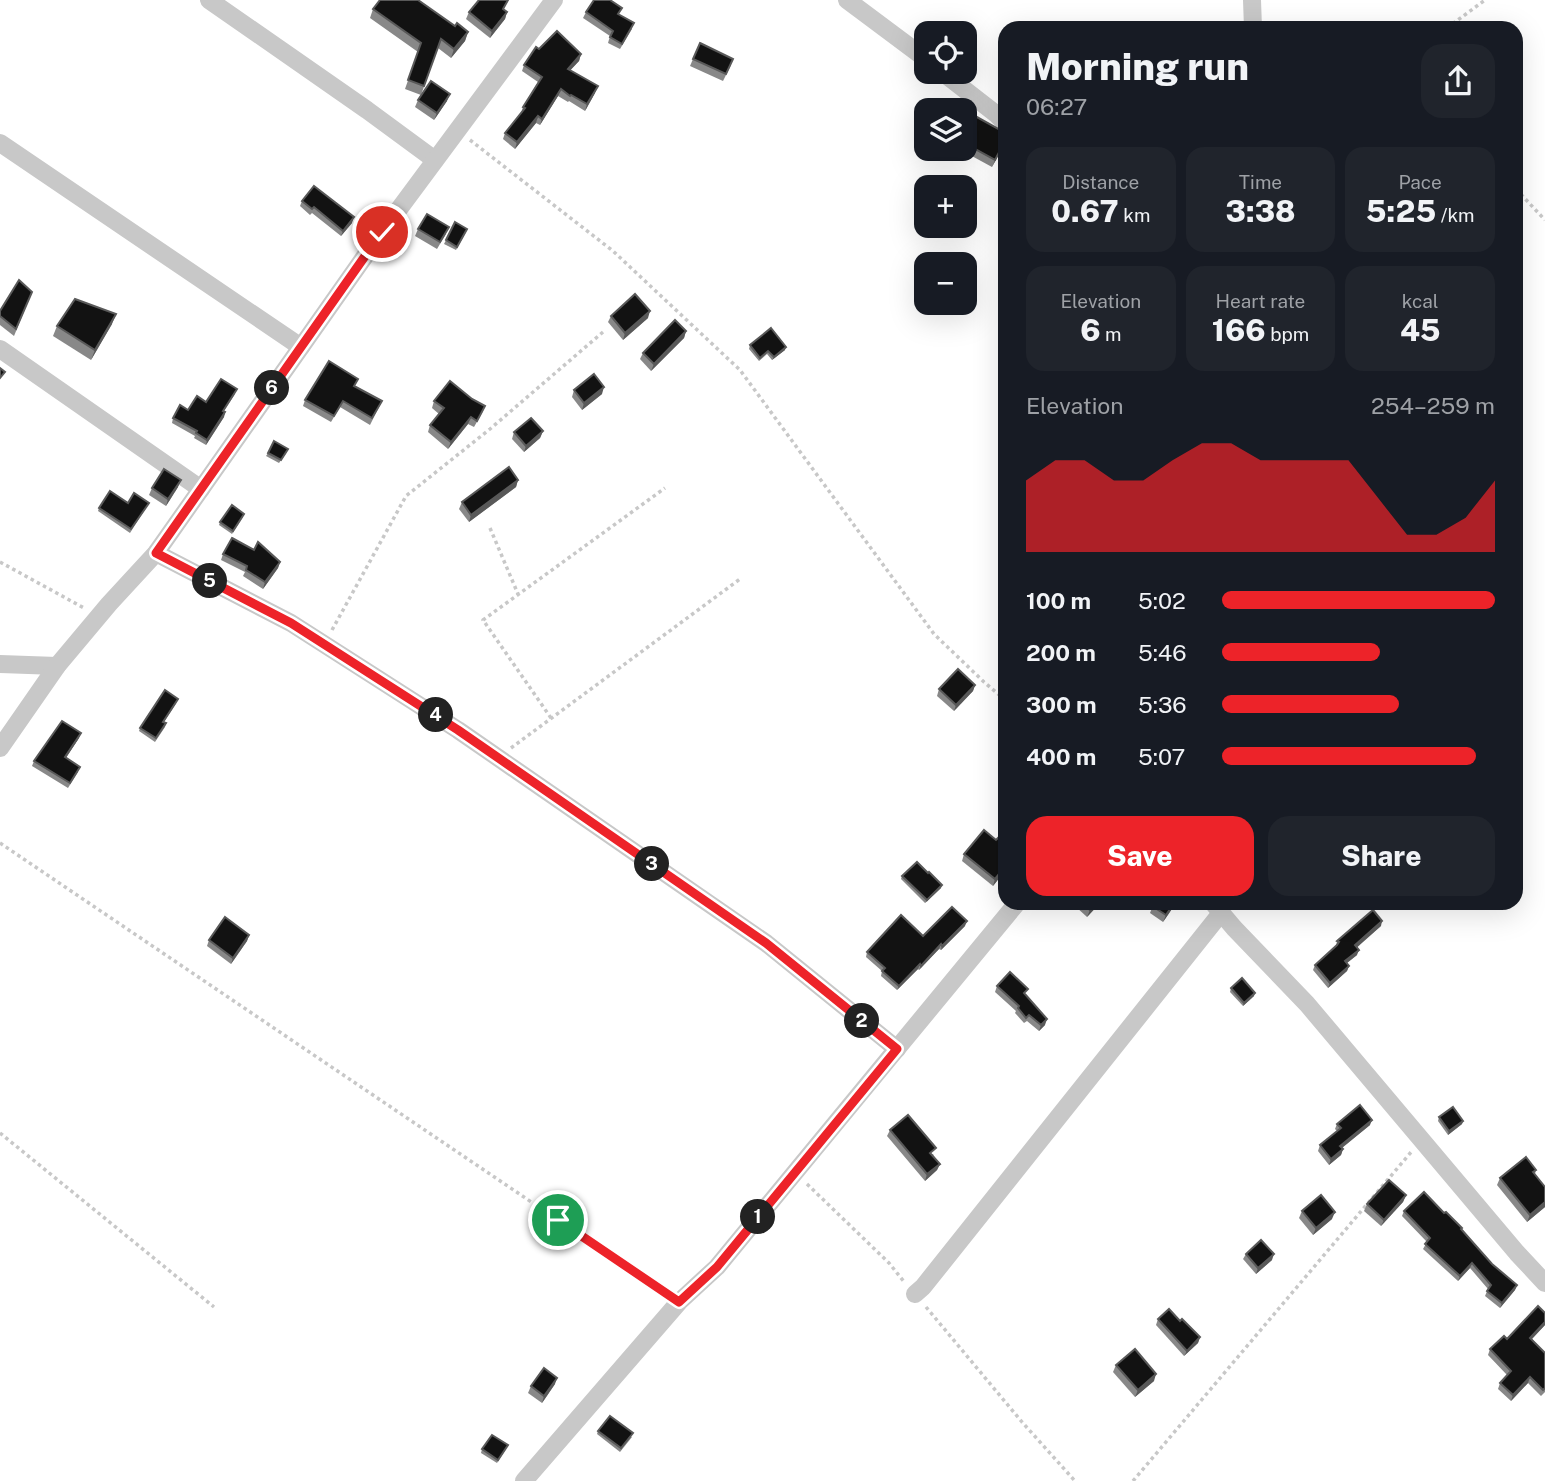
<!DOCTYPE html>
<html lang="en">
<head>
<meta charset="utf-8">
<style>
	:root { --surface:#171b24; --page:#20242c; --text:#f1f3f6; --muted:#9ea1a6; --accent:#ed2329 }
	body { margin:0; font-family:"Public Sans",sans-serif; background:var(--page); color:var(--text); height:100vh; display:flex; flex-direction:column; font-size:26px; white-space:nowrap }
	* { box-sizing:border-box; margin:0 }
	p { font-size:23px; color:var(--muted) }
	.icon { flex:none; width:38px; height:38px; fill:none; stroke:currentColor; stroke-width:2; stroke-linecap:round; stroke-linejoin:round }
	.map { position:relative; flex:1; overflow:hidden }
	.sheet { position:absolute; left:998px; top:21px; width:525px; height:889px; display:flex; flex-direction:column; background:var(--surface); border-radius:21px; box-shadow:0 7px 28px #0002 }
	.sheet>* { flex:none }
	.buttons { position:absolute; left:914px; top:21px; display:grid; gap:14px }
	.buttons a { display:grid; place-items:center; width:63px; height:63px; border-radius:14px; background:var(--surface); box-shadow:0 7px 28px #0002; font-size:35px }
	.pin { position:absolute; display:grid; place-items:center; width:60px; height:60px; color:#fff; margin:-30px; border:4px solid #fff; border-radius:50%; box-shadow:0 2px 7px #0007 }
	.km { position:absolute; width:35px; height:35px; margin:-18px; border-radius:50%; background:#222; color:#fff; font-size:19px; line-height:35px; text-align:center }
	.round { display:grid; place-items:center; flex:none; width:74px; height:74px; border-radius:21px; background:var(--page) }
	.headline { display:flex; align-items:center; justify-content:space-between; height:119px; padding:0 28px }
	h1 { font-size:38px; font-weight:800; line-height:52px }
	.figures { display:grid; grid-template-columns:repeat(3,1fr); gap:10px; height:119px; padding:7px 28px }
	.figures div { display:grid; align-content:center; border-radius:18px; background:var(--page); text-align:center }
	.figures b { font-size:30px; font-weight:800 }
	.figures small { font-size:19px; font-weight:400 }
	.figures p { font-size:19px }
	.chart { height:196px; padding:14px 28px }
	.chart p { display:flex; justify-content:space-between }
	.chart svg { width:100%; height:126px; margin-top:7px; fill:var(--accent); opacity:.7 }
	.button { display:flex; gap:14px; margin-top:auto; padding:14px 28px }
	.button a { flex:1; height:80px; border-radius:21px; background:var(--accent); color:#fff; font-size:28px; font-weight:800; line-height:80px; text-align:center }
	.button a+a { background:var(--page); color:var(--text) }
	ul { padding:0 28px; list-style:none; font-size:23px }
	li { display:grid; grid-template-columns:112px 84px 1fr; align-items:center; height:52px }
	li i { height:18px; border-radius:9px; background:var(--accent) }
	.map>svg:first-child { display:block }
</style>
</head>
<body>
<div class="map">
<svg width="1545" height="1481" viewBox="0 0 1545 1481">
	<rect width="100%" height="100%" fill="#fff"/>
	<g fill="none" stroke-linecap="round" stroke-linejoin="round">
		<!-- path -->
		<g stroke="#c8c8c8" stroke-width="3.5" stroke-dasharray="3.5 3.5" stroke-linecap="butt">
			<polyline points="1447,28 1485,0"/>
			<polyline points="470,140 613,251 740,370 934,634 984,682 1004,699"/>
			<polyline points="1516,189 1545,220"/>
			<polyline points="490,528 518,594"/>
			<polyline points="0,562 84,608"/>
			<polyline points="332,630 406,496 490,429 603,332"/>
			<polyline points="551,718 483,620 665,488"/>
			<polyline points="511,748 740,579"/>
			<polyline points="0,843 666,1293"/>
			<polyline points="0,1133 214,1307"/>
			<polyline points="807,1184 889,1263 905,1283"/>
			<polyline points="926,1307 1022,1422 1075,1481"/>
			<polyline points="1133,1481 1412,1151"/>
		</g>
		<!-- minor -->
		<g stroke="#c8c8c8" stroke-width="18">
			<polyline points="209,0 367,110 435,160"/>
			<polyline points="847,0 926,59"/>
			<polyline points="1252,0 1253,28"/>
			<polyline points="942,72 996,114 1003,121"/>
			<polyline points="0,143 301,347"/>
			<polyline points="0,349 201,489"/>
			<polyline points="156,553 291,623 458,730 766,943 897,1049"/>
			<polyline points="0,664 57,666"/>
			<polyline points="0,748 57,666 109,604 156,553 382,232 554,0"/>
			<polyline points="1213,903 1234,928 1307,1004 1517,1253 1545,1283"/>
			<polyline points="915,1294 923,1287 1221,913"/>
			<polyline points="524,1481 679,1302 717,1267 1017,903"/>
		</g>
	</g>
	<!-- wall -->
	<g fill="#888">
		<polygon points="373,9 455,26 468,32 465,41 451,58 438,48 421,95 405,89 418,52 370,18"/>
		<polygon points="504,9 507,12 505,19 490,38 466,19 469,12"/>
		<polygon points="586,12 620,15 632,29 620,49 608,43 610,36 583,18"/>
		<polygon points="539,49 581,54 579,61 570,70 595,93 585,111 569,101 568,102 558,96 540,125 536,123 515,149 503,139 505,133 521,113 523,107 538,82 522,71 524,65"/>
		<polygon points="693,59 731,65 723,81 690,66"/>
		<polygon points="418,100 447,101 434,120 415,107"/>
		<polygon points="964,131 1004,145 992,167 959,149 964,149"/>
		<polygon points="302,201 352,223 341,236 312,213 310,215 300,206"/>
		<polygon points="418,229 446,234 437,249 415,236"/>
		<polygon points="466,232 456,250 444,244 446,240"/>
		<polygon points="32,292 14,336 0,325 0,311"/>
		<polygon points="611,316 648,318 623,340 608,322"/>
		<polygon points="112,324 91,360 53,336 57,326"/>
		<polygon points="686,331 684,338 651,371 640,359 643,353"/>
		<polygon points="750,345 785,350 772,360 767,354 759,361 749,349"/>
		<polygon points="355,386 382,401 370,425 340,407 331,422 303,406 305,400"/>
		<polygon points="574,390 602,394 582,410 572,397"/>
		<polygon points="235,394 224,411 225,412 224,417 206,445 194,438 195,436 172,423 173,418 188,410 206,402"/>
		<polygon points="472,399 485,406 482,413 474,427 468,424 448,449 428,432 430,425 439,414 432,408 434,401"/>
		<polygon points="543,431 540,438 524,452 512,439 514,432"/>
		<polygon points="287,452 279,463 266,456 268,453"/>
		<polygon points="518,480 516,487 469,522 459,509 462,502"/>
		<polygon points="178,487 166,506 149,495 152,488"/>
		<polygon points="128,503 147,506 130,533 98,511 99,508"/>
		<polygon points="243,517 232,534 219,525 220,522"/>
		<polygon points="223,554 280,562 278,568 263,589 243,576 245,572 221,560"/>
		<polygon points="975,685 973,691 954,711 937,696 939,689"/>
		<polygon points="177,702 164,722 166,723 165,727 155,742 139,731 140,728"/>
		<polygon points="79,738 66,758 78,772 68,788 32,766 34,761"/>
		<polygon points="964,854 1004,872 993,886 962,861"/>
		<polygon points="902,876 941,888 925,903 901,879"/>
		<polygon points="1076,903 1100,903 1087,917 1075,906"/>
		<polygon points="1154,903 1176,903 1163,922 1150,913"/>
		<polygon points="965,926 941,950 939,949 919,970 918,969 897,990 881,976 882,971 866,957 867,952 923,936"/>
		<polygon points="1381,926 1356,947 1357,955 1347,963 1349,966 1347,971 1328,988 1313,970 1315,965 1336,946 1337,941"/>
		<polygon points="249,935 247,941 231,964 207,946 209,940"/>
		<polygon points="997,986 1026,995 1045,1025 1039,1031 1027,1021 1024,1023 1015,1013 1016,1011 995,992"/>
		<polygon points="1231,988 1254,996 1243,1006 1230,992"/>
		<polygon points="1439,1117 1463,1121 1462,1124 1448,1135 1438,1121"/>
		<polygon points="1337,1124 1370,1125 1342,1148 1343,1149 1341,1155 1329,1165 1318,1151 1320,1145 1337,1131 1335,1129"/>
		<polygon points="890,1130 934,1155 933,1155 940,1164 937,1170 925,1181 887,1136"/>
		<polygon points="1536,1170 1535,1174 1545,1187 1545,1207 1527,1222 1497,1185 1500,1178"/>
		<polygon points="1406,1195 1403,1202 1381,1226 1364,1211 1367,1204"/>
		<polygon points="1302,1211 1332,1219 1313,1235 1299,1218"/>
		<polygon points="1404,1211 1444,1213 1462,1229 1492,1264 1517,1285 1515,1290 1500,1308 1485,1296 1488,1289 1470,1268 1458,1281 1423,1249 1427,1242 1402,1216"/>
		<polygon points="1246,1254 1272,1260 1256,1274 1243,1259"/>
		<polygon points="1545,1313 1545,1325 1532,1339 1545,1353 1545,1392 1541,1396 1528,1383 1511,1401 1498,1389 1500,1383 1507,1375 1488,1355 1490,1349"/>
		<polygon points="1158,1319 1180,1321 1200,1337 1198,1343 1184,1356 1156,1325"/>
		<polygon points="1116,1365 1154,1381 1135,1397 1113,1372"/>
		<polygon points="555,1384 542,1403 528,1393 531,1386"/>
		<polygon points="598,1431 632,1437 620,1452 597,1434"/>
		<polygon points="482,1449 506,1449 497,1463 481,1453"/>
	</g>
	<!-- shaded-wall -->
	<g fill="#595959">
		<polygon points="507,12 505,19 490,38 492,31"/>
		<polygon points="468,32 465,41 451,58 454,49"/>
		<polygon points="581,54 579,61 566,75 568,69"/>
		<polygon points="598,86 595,93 585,111 587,104"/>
		<polygon points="561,89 558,96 540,125 542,119"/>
		<polygon points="450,94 447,101 434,120 437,113"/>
		<polygon points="538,116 536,123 515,149 517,142"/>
		<polygon points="1004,143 1004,145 992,167 995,160"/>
		<polygon points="354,217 352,223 341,236 343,231"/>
		<polygon points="650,311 648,318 623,340 625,333"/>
		<polygon points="116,314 112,324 91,360 95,350"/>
		<polygon points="686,331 684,338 651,371 654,364"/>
		<polygon points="786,347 785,350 772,360 774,357"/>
		<polygon points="604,387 602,394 582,410 584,403"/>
		<polygon points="225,412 224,417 206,445 207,440"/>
		<polygon points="471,417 468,424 448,449 451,442"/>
		<polygon points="543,431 540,438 524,452 526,446"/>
		<polygon points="181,480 178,487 166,506 168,499"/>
		<polygon points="518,480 516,487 469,522 471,515"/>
		<polygon points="280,562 278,568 263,589 265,582"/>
		<polygon points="975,685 973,691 954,711 956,705"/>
		<polygon points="81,733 79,738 63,762 65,757"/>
		<polygon points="1004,868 1004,872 993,886 995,879"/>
		<polygon points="942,885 941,888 925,903 927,900"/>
		<polygon points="1096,903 1100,903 1087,917 1090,910"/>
		<polygon points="1174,903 1176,903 1163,922 1166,915"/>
		<polygon points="967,921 965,926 941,950 942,946"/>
		<polygon points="1382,921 1381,926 1353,951 1355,945"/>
		<polygon points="249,935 247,941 231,964 233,958"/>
		<polygon points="941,944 939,949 919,970 921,966"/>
		<polygon points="1359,950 1357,955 1343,966 1345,961"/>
		<polygon points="920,964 918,969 897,990 899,986"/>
		<polygon points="1349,966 1347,971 1328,988 1330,983"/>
		<polygon points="1255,993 1254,996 1243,1006 1244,1003"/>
		<polygon points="1047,1019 1045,1025 1039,1031 1041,1025"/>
		<polygon points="1372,1120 1370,1125 1338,1151 1340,1146"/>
		<polygon points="1463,1121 1462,1124 1448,1135 1449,1131"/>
		<polygon points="1343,1149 1341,1155 1329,1165 1331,1159"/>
		<polygon points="940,1164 937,1170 925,1181 927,1174"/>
		<polygon points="1406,1195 1403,1202 1381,1226 1384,1220"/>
		<polygon points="1545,1202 1545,1207 1527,1222 1530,1215"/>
		<polygon points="1335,1212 1332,1219 1313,1235 1316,1228"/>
		<polygon points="1274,1254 1272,1260 1256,1274 1258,1268"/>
		<polygon points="1472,1263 1470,1268 1458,1281 1460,1276"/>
		<polygon points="1517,1285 1515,1290 1500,1308 1502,1303"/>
		<polygon points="1545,1322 1545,1325 1528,1343 1530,1338"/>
		<polygon points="1200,1337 1198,1343 1184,1356 1187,1351"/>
		<polygon points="1156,1374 1154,1381 1135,1397 1138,1390"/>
		<polygon points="1530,1377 1528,1383 1511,1401 1513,1395"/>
		<polygon points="557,1378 555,1384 542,1403 544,1396"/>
	</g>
	<!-- building -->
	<g fill="#121212" stroke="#595959" stroke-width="2">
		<polygon points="380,0 418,0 455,26 457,23 468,32 454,49 441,39 424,86 408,80 421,43 373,9"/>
		<polygon points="479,0 508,0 503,9 507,12 492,31 469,12"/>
		<polygon points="594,0 610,0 622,8 618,14 634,23 622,44 610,37 613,31 586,12"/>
		<polygon points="557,31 581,54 568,69 598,86 587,104 571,95 570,96 561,89 542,119 538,116 517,142 505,133 525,108 523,107 542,77 524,65 536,47 539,49"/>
		<polygon points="700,43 733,59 726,74 693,59"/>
		<polygon points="431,81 450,94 437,113 418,100"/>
		<polygon points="975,116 1004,132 1004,143 995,160 964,143 964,131"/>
		<polygon points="314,186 354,217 343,231 314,207 312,209 302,201"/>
		<polygon points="427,214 449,227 440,242 418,229"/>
		<polygon points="455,222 467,229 457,247 446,240"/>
		<polygon points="19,280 32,292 16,329 0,316 0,311"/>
		<polygon points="635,294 650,311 625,333 611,316"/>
		<polygon points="75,299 116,314 95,350 57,326"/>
		<polygon points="675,320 686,331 654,364 643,353"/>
		<polygon points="771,328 786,347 774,357 768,351 760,358 750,345"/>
		<polygon points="329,361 358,379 354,386 382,401 372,418 343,401 334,416 305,400"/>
		<polygon points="0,368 5,372 0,378"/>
		<polygon points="594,374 604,387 584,403 574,390"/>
		<polygon points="221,379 237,389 223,411 225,412 207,440 196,433 197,431 173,418 180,405 188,410 197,396 206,402"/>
		<polygon points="450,381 472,399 485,406 477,421 471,417 451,442 430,425 444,408 434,401"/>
		<polygon points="531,418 543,431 526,446 514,432"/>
		<polygon points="274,441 288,449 281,460 268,453"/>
		<polygon points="509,467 518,480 471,515 462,502"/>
		<polygon points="164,469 181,480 168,499 152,488"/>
		<polygon points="110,491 128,503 134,493 149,503 131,529 99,508"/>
		<polygon points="232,505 244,514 233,531 220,522"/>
		<polygon points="232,538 254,550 258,542 280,562 265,582 246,570 247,566 223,554"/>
		<polygon points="958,669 975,685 956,705 939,689"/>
		<polygon points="165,690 178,699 163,722 166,723 156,738 140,728"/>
		<polygon points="62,721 81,733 65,757 80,767 70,783 34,761"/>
		<polygon points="984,830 996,840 1004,832 1004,868 995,879 964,854"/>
		<polygon points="917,862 928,873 929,872 942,885 927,900 902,876"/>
		<polygon points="1082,903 1096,903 1090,910"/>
		<polygon points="1154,903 1174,903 1166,915 1152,906"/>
		<polygon points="952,907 967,921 942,946 941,944 921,966 920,964 899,986 882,971 885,968 867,952 901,915 923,936"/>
		<polygon points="1373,910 1382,921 1355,945 1359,950 1345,961 1349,966 1330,983 1315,965 1337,945 1339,942 1337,941"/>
		<polygon points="225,917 249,935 233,958 209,940"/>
		<polygon points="1010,972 1028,989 1024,993 1047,1019 1041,1025 1029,1015 1026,1018 1018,1008 1019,1006 997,986"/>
		<polygon points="1242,978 1255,993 1244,1003 1231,988"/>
		<polygon points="1360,1105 1372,1120 1340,1146 1343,1149 1331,1159 1320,1145 1341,1128 1337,1124"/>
		<polygon points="1453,1107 1463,1121 1449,1131 1439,1117"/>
		<polygon points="908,1115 936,1148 930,1153 940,1164 927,1174 890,1130"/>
		<polygon points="1526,1157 1536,1170 1533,1172 1545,1187 1545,1202 1530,1215 1500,1178"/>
		<polygon points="1389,1180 1406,1195 1384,1220 1367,1204"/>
		<polygon points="1424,1192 1444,1213 1446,1212 1462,1228 1461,1229 1492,1264 1517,1285 1502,1303 1487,1291 1491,1285 1472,1263 1460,1276 1425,1244 1430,1238 1404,1211"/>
		<polygon points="1321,1195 1335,1212 1316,1228 1302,1211"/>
		<polygon points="1261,1240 1274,1254 1258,1268 1246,1254"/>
		<polygon points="1538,1306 1545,1313 1545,1322 1530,1338 1545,1353 1545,1388 1543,1390 1530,1377 1513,1395 1500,1383 1511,1371 1490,1349 1504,1336 1507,1339"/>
		<polygon points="1169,1309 1180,1321 1182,1319 1200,1337 1187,1351 1158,1319"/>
		<polygon points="1135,1349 1156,1374 1138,1390 1116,1365"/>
		<polygon points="544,1368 557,1378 544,1396 531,1386"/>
		<polygon points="610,1416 633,1433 621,1448 598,1431"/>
		<polygon points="492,1435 508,1445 498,1460 482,1449"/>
	</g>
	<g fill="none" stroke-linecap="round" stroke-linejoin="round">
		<defs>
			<polyline id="route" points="382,232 156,553 291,623 458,730 766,943 897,1049 717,1267 679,1302 558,1220"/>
		</defs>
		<!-- route casing -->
		<use href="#route" stroke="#fff" stroke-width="14"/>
		<!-- route -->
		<use href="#route" stroke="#ed2329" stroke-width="9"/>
	</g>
</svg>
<div class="buttons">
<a><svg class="icon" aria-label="locate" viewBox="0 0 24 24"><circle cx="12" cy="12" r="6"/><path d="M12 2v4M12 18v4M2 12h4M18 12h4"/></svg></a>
<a><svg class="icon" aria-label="layers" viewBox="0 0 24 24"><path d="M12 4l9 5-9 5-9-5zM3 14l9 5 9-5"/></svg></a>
<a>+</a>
<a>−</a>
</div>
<div class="pin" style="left:558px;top:1220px;background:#1e9e55"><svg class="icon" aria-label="arrive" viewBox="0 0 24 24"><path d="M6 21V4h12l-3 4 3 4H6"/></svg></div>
<div class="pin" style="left:382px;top:232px;background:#d93025"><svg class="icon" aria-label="check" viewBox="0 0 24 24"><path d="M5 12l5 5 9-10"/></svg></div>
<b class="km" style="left:758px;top:1217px">1</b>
<b class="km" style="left:862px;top:1021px">2</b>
<b class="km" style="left:652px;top:864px">3</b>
<b class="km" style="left:436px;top:715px">4</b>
<b class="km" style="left:210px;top:581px">5</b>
<b class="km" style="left:272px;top:388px">6</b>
<section class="sheet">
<div class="headline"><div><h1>Morning run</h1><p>06:27</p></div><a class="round"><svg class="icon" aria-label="share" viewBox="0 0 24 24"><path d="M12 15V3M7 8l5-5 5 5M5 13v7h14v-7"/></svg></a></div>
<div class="figures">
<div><p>Distance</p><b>0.67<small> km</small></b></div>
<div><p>Time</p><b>3:38</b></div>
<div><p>Pace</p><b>5:25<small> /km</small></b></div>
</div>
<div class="figures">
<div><p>Elevation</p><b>6<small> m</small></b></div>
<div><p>Heart rate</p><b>166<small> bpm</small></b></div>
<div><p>kcal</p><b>45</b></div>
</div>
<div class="chart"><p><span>Elevation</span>254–259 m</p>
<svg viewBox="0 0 160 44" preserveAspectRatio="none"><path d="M0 44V19L10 12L20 12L30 19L40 19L50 12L60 6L70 6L80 12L90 12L100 12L110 12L120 25L130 38L140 38L150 32L160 19V44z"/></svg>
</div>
<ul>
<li><b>100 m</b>5:02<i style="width:100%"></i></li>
<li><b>200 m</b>5:46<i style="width:58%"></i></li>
<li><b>300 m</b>5:36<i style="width:65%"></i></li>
<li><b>400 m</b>5:07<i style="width:93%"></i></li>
</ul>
<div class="button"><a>Save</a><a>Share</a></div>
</section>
</div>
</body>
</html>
